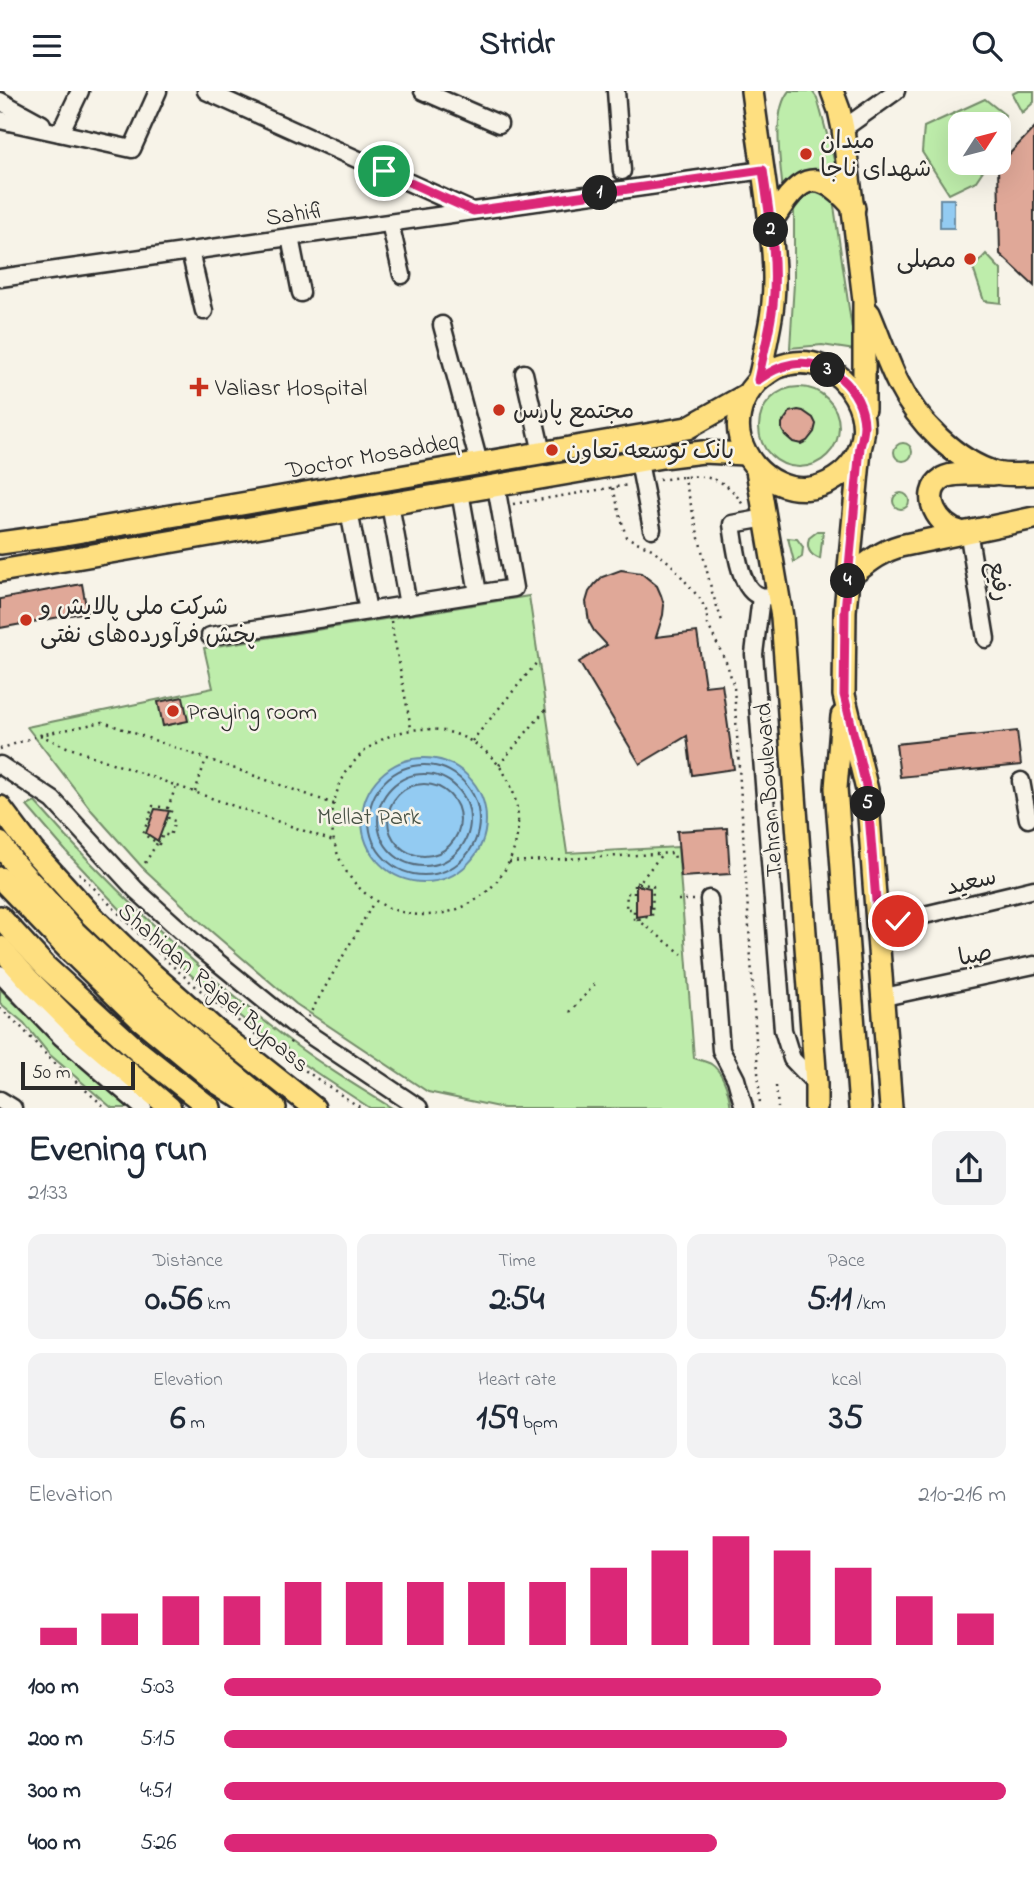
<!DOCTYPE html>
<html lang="en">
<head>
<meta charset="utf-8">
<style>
	:root { --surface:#fff; --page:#f2f2f3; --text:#1f2937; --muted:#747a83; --accent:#db2777 }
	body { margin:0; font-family:"Indie Flower","Playpen Sans Arabic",sans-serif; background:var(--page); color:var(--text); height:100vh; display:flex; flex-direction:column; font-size:26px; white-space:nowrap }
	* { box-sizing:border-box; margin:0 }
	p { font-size:23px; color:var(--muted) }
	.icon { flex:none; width:38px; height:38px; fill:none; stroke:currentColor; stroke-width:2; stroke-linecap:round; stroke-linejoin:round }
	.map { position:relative; height:1017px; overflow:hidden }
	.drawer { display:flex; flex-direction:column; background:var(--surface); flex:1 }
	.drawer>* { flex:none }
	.needle { width:46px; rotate:54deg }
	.controls { position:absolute; left:948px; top:21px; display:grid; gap:14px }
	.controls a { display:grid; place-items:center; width:63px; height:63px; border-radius:14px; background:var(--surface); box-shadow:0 7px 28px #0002; font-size:35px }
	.scale { position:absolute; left:21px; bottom:18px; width:114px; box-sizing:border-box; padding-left:7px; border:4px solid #2b2b2b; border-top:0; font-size:19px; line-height:24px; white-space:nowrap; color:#2b2b2b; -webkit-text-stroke:5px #f7f3e8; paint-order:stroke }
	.pin { position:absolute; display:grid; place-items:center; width:60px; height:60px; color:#fff; margin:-30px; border:4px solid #fff; border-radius:50%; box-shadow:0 2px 7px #0007 }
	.km { position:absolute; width:35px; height:35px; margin:-18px; border-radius:50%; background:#222; color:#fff; font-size:19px; line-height:35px; text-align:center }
	.round { display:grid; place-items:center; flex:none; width:74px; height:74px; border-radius:14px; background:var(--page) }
	.overview { display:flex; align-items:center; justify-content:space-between; height:119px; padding:0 28px }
	h1 { font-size:38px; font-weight:700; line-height:52px }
	.metrics { display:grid; grid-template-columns:repeat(3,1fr); gap:10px; height:119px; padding:7px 28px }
	.metrics div { display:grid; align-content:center; border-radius:14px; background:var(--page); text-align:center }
	.metrics b { font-size:35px; font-weight:700 }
	.metrics small { font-size:19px; font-weight:400 }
	.metrics p { font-size:19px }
	.chart { height:196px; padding:14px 28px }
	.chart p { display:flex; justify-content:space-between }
	.chart svg { width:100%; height:126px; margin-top:7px; stroke:var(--accent); stroke-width:6 }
	ul { padding:0 28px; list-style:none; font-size:23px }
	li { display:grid; grid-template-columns:112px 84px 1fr; align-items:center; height:52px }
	li i { height:18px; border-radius:9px; background:var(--accent) }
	header { display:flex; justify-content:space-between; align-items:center; height:91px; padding:0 28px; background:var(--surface); font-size:32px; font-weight:700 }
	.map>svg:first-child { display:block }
</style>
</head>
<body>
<header><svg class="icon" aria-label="menu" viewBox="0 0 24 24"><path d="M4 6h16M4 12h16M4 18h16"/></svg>Stridr<svg class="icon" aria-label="search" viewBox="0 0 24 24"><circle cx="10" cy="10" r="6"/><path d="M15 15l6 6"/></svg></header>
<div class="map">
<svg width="1034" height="1017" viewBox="0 0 1034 1017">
	<rect width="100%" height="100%" fill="#f7f3e8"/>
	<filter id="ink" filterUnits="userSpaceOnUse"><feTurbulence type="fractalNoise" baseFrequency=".0143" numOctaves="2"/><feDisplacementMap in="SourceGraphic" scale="14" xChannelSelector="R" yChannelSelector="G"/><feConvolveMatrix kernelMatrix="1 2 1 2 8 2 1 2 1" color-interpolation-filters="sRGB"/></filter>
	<g filter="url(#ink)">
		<!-- green -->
		<g fill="#beedab" stroke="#748c6b" stroke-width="2">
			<path d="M789 0H812L817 7 839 87 824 80H816L783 102C781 75 771 21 789 0Z"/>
			<polygon points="1018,0 1034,0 1034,11 1022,22 1012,3"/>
			<polygon points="985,8 1005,24 999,50 999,33 961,33 961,72 988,72 976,90 949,103 922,61 924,36"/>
			<polygon points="813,98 833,108 855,259 822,254 790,257 794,192 794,120 797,109"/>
			<polygon points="986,163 1001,179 1001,212 984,210 973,177"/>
			<circle cx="799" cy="336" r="40"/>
			<circle cx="903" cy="361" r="9"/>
			<circle cx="901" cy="410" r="8"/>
			<path d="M818 440H823L820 468C809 464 806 457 809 447Z"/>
			<polygon points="788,447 797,448 803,456 802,466 794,471"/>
			<path d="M529 505 567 762 678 756 694 967C699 969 707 971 711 973 725 982 729 1003 731 1017H503L428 1001 296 913 205 835 142 776 92 720 27 636 213 597 204 557Z"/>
			<path d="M35 711C107 793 186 868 272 936 309 966 351 992 392 1017H370L288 963 232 919 170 866 120 818 71 766 27 715Z"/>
			<polygon points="0,898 37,934 130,1017 112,1017 49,963 24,932 0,912"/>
		</g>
		<!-- water -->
		<g fill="#93cbf2" stroke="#698ba2" stroke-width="2">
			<rect x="940" y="108" width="14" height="29"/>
			<circle cx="424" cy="729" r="62"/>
		</g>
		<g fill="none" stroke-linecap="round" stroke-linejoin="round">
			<!-- shore -->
			<g stroke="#556b7b" stroke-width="2">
				<circle cx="424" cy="729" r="55"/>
				<circle cx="424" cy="729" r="46"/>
				<circle cx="424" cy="729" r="36"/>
			</g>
		</g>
		<!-- building -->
		<g fill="#e0a898" stroke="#2b2b2b" stroke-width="2">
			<polygon points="1034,37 1034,195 1000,163 998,75"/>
			<polygon points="798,319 803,320 813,327 816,333 814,341 807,350 801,353 793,351 785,344 782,339 782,332 790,321"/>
			<polygon points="621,479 641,482 657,495 661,504 664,514 663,524 656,546 697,541 705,595 722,593 734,678 692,684 687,645 640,673 579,571 607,554 594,540 589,531 586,511 589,501 595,493 602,486"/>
			<polygon points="82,493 87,521 0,537 0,508"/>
			<polygon points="183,606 188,630 163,635 158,611"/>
			<polygon points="1017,640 1021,674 900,686 896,653"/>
			<polygon points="155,718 169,720 158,750 146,742"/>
			<polygon points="727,737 730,783 681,786 677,740"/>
			<polygon points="636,794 650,797 650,824 636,826"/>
		</g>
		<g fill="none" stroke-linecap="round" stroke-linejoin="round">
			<defs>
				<g id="minor">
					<polyline points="206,0 472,120"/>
					<polyline points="423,0 499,33"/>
					<polyline points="616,0 622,80"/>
					<polyline points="0,10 42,33"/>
					<polyline points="0,29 132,58 158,0"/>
					<polyline points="843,38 896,0"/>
					<polyline points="60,42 80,0"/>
					<polyline points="390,132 402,184"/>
					<polyline points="290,146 301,202"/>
					<polyline points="190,160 204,220"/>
					<polyline points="0,187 763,79"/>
					<polyline points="442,234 479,372"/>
					<polyline points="524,282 542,362"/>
					<polyline points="639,371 652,438"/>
					<polyline points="460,401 478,502"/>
					<polyline points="390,413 408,514"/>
					<polyline points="349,420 368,520"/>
					<path d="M766 427 732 433C735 452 739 500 760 505 762 506 769 505 771 505"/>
					<polyline points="968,439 986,548"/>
					<polyline points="761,506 754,563 783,939 792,968 816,993"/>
					<polyline points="210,545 514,497 496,395"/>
					<polyline points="0,674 53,709 136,799 199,856 292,932 419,1017"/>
					<polyline points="1021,690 1028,728"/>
					<polyline points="709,808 721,959 736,988 744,1017"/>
					<polyline points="878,835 1034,798"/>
					<polyline points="0,883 61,946 143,1017"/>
					<polyline points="884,906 1034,874"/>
					<polyline points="0,1009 13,1017"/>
				</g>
				<g id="major">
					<path d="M752 0C757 38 763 77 768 116 772 147 776 179 773 211 772 226 768 242 765 258 763 267 762 280 758 289 756 293 751 297 749 301 740 313 736 333 740 347 751 388 798 413 836 387 898 345 845 248 776 277 770 280 764 285 759 289"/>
					<polyline points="832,0 839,19 843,38 864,209 864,318"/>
					<path d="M770 133C797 89 814 70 854 117"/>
					<path d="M869 222C879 245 887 270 898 292 917 330 955 370 996 382 1008 385 1022 383 1034 383"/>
					<polyline points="860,359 845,520 844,604 867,699 891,1017"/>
					<polyline points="757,379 782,526 816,993 816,1017"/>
					<path d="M961 441C939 437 918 403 943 387 953 381 981 383 993 383"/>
					<polyline points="0,452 65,443 687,337 746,304"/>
					<polyline points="0,480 662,366 703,361 745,363"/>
					<path d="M848 487C865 474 879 461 900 455L1034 427"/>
					<polyline points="842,625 836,697 860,1017"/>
					<polyline points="0,716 34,761 91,824 149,880 218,941 314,1017"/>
					<polyline points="0,752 13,771 75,841 136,899 203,958 275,1017"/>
					<polyline points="0,787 72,862 141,929 216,991 257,1017"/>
					<polyline points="0,826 45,875 138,960 210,1017"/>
					<polyline points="0,856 29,889 79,939 170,1017"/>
				</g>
			</defs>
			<!-- minor casing -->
			<use href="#minor" stroke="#2b2b2b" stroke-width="21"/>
			<!-- major casing -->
			<use href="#major" stroke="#2b2b2b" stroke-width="26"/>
			<!-- path -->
			<g stroke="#2b2b2b" stroke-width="2.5" stroke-dasharray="2 5" stroke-linecap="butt">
				<polyline points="684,385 712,501 723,533"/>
				<path d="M659 389C695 384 724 379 744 416"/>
				<polyline points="613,397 626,446 652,458 671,473 700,508 706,519 708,534 727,573 734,596 760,1013"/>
				<polyline points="513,413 628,394"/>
				<polyline points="391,530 411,637"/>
				<circle cx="425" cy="731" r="93"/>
				<polyline points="40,644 64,655 333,750"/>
				<polyline points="472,650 538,570"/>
				<polyline points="0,658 40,644 103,631 334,713"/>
				<polyline points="499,674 546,618"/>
				<polyline points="195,701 206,668"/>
				<polyline points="168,717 153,715 143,743 159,753 163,743 170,745 175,730 168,728 172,718 168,717 176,695"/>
				<polyline points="509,771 674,762 675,768"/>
				<polyline points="145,772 157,752"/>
				<path d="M79 782C108 811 136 841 166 869 226 924 293 973 361 1017"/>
				<polyline points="639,792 653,795 652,825 634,829 634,818 626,818 627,802 634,803 634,791 639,792 662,763"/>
				<polyline points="678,809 695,809"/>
				<polyline points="637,828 682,863"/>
				<polyline points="0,917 22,937 49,967 106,1017"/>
				<polyline points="570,921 595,893"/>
				<polyline points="308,926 374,811"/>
				<polyline points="282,964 292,949"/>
				<polyline points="776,995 778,1017"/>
			</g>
			<!-- minor -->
			<use href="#minor" stroke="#f7f3e8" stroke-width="16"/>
			<!-- major -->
			<use href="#major" stroke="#fedf80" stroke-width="21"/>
		</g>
	</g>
	<g fill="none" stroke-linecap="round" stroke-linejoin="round" filter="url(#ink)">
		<defs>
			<path id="route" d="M384 80 473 120 763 79C769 123 778 169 773 214 770 239 763 264 758 289 770 281 780 275 793 273 829 267 863 298 864 334 864 341 862 349 860 356L845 520 844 604 867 699 878 835 898 830"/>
		</defs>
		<!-- route casing -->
		<use href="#route" stroke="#fff" stroke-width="14"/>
		<!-- route -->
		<use href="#route" stroke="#db2777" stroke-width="9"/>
	</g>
	<!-- markers -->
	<g fill="#c8321e" stroke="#f7f3e8" stroke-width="2.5">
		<circle cx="806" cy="63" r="7"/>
		<circle cx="970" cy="168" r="7"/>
		<path d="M195.5 285.5h7v7h7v7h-7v7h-7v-7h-7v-7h7z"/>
		<circle cx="499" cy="319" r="7"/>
		<circle cx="552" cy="359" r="7"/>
		<circle cx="26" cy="529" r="7"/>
		<circle cx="173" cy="620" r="7"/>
	</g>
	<g text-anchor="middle" stroke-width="5" stroke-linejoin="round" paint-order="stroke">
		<!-- poi labels -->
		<g font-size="24" fill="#2b2b2b" stroke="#f7f3e8" text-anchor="start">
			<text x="820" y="57">میدان<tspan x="820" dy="28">شهدای ناجا</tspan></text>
			<text x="956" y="176" text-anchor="end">مصلی</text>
			<text x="215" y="304">Valiasr Hospital</text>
			<text x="513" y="327">مجتمع پارس</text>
			<text x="566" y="367">بانک توسعه تعاون</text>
			<text x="40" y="523">شرکت ملی پالایش و<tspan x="40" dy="28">پخش فرآورده‌های نفتی</tspan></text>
			<text x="187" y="628">Praying room</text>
		</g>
		<!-- street labels -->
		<g font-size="24" fill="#2b2b2b" stroke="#f7f3e8">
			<text transform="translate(295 122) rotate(-8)" y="8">Sahifi</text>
			<text transform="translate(372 364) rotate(-10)" y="8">Doctor Mosaddeq</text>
			<text transform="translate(1000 490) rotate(81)" y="8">رفیع</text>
			<text transform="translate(768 699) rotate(-94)" y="8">Tehran Boulevard</text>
			<text transform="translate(971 790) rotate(-13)" y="8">سعید</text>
			<text transform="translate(975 863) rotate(-12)" y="8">صبا</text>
			<text transform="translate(214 896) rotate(41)" y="8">Shahidan Rajaei Bypass</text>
		</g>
		<!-- park labels -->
		<g font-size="24" fill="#485245" stroke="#f7f3e8">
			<text x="369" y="733">Mellat Park</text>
		</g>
	</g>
</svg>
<div class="controls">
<a><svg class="needle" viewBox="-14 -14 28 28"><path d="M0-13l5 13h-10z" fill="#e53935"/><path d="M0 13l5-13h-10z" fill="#747a83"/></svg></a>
</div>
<div class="scale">50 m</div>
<div class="pin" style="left:384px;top:80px;background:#1e9e55"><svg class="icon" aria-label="arrive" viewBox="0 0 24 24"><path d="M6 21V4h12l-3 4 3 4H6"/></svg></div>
<div class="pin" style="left:898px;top:830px;background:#d93025"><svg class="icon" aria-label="check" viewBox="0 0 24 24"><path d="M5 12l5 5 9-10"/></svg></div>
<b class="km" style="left:600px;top:102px">1</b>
<b class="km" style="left:771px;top:139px">2</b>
<b class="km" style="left:828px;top:279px">3</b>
<b class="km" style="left:848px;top:490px">4</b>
<b class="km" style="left:868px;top:713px">5</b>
</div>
<section class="drawer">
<div class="overview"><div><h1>Evening run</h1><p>21:33</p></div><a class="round"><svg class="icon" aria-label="share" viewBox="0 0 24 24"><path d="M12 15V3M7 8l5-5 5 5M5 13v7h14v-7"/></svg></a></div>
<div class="metrics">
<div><p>Distance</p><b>0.56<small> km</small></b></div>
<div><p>Time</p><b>2:54</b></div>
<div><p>Pace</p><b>5:11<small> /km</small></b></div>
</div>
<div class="metrics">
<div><p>Elevation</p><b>6<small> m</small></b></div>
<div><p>Heart rate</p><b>159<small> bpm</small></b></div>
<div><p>kcal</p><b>35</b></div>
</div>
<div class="chart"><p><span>Elevation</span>210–216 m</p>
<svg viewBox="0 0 160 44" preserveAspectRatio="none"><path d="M5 44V38M15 44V33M25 44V27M35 44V27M45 44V22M55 44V22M65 44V22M75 44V22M85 44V22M95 44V17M105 44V11M115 44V6M125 44V11M135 44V17M145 44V27M155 44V33"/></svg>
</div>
<ul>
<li><b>100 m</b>5:03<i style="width:84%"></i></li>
<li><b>200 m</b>5:15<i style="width:72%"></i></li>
<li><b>300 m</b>4:51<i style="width:100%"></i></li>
<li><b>400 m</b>5:26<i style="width:63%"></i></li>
</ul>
</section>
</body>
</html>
